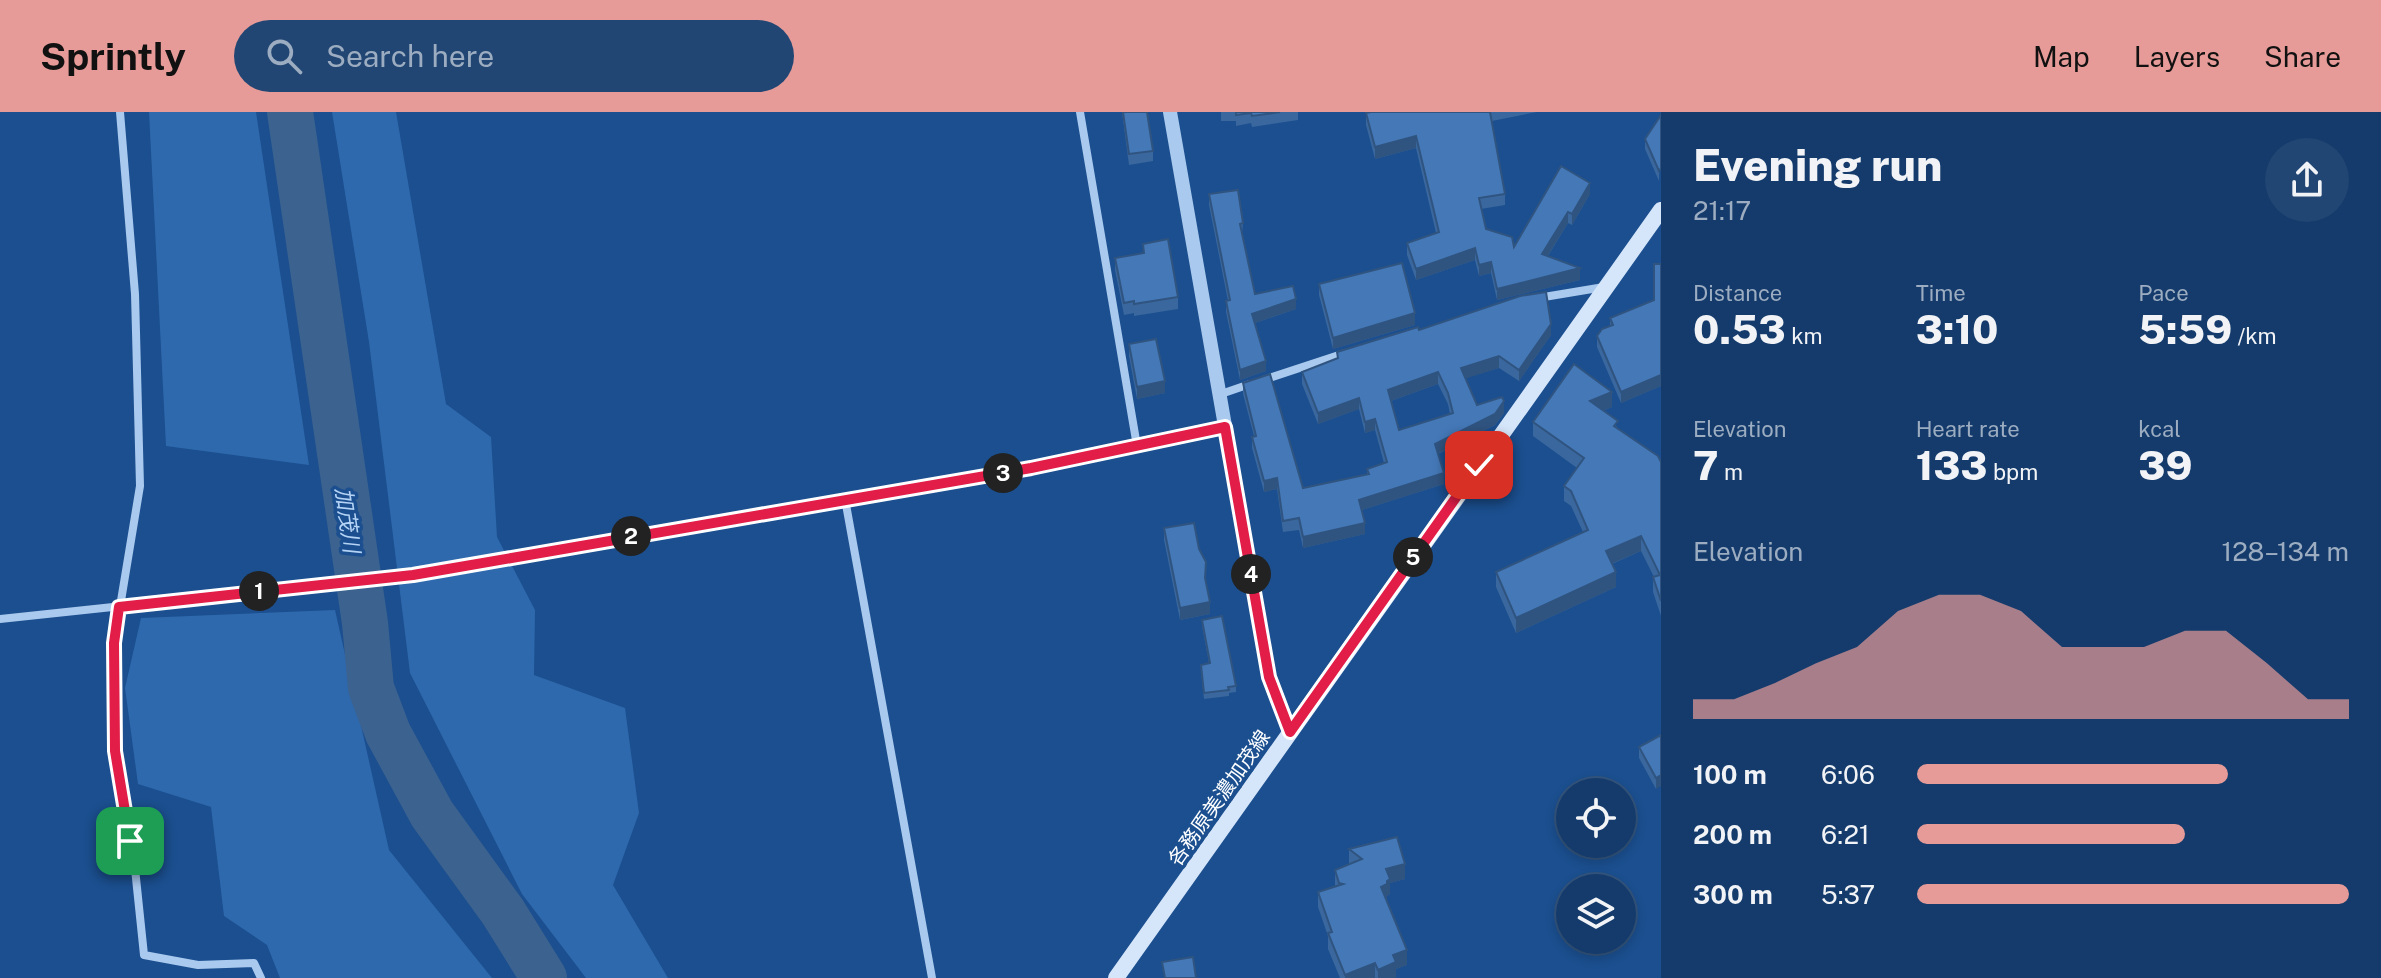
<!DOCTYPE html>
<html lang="en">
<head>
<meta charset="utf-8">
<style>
	:root { --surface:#143b6b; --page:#214673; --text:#f1f3f6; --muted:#9dadc1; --line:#33557e; --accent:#e69b98 }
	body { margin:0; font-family:"Public Sans","Noto Sans JP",sans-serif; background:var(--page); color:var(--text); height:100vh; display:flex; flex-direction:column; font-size:30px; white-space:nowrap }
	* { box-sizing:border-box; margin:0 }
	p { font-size:26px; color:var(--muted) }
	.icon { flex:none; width:44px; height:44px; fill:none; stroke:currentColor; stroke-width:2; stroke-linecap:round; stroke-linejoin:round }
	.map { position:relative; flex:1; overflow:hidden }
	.side { display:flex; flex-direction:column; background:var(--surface); width:720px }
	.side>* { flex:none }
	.buttons { position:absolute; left:1556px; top:666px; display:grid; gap:16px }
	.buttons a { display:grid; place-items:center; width:80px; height:80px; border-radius:50%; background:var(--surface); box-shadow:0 4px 12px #0003,0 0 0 2px var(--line); font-size:40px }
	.pin { position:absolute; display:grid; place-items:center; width:68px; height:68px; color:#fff; margin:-34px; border-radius:16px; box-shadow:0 4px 12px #0006 }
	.km { position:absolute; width:40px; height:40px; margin:-20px; border-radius:50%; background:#222; color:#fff; font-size:22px; line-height:40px; text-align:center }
	.round { display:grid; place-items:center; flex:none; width:84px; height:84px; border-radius:42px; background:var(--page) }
	.headline { display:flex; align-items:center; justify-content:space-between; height:136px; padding:0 32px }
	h1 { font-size:44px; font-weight:800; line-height:60px }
	.metrics { display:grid; grid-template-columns:repeat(3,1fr); gap:12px; height:136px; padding:8px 32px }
	.metrics div { display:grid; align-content:center }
	.metrics b { font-size:40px; font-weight:800 }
	.metrics small { font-size:22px; font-weight:400 }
	.metrics p { font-size:22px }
	.chart { height:224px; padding:16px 32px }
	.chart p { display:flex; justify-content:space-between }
	.chart svg { width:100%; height:144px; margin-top:8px; fill:var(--accent); opacity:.7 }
	ul { padding:0 32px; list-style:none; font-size:26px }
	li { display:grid; grid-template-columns:128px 96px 1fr; align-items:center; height:60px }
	li i { height:20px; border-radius:10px; background:var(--accent) }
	header { display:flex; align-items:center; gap:48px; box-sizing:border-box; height:112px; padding:0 40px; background:var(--accent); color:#111 }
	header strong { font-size:38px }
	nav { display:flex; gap:44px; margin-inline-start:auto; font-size:28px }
	.search { width:560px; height:72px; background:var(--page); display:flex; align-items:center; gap:20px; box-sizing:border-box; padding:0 28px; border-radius:44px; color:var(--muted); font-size:30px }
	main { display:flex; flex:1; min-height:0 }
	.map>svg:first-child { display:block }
</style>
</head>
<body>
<header>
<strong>Sprintly</strong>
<div class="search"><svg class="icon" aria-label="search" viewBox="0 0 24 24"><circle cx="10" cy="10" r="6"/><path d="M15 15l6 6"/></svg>Search here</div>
<nav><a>Map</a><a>Layers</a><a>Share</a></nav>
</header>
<main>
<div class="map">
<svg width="1661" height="866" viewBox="0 0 1661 866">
	<rect width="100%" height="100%" fill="#1b4f8f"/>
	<!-- green -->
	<g fill="#2e69ad">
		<polygon points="149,0 256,0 309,353 166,334"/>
		<polygon points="332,0 396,0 446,292 491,325 497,425 535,498 534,563 625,596 639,701 613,773 668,866 586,866 522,782 410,561 369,230"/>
		<polygon points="335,498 389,738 492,866 280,866 267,833 224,804 211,695 138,672 125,576 141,506"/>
	</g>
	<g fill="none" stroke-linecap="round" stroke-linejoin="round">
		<!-- river -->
		<polyline stroke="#3c6290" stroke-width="46" points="290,0 365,511 371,576 388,621 432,702 503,800 544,866"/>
		<!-- minor -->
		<g stroke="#a9c9ee" stroke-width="8">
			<polyline points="120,0 135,182 140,374 114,531 115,639 134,747 144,843 198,853 254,851 261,866"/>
			<polyline points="1080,0 1137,334"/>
			<polyline points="1538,186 1604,175"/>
			<polyline points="1263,268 1345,241"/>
			<polyline points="1218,283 1250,272"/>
			<polyline points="845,387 932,866"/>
			<polyline points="0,507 413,463 1031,356 1225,315"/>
		</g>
		<!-- tertiary -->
		<polyline stroke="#a9c9ee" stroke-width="14" points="1170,0 1269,565 1290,620"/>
		<!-- secondary -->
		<polyline stroke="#d6e6fa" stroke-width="16" points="1116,866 1661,98"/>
	</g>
	<!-- wall -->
	<g fill="#3a679d" fill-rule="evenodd">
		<polygon points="1122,0 1147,0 1153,39 1153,49 1129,53"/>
		<polygon points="1221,0 1298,0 1298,8 1252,15 1251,11 1236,14 1236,9 1221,9"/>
		<polygon points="1369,0 1537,0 1492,9 1505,82 1505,93 1481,97 1486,117 1514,135 1590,82 1572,113 1568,111 1548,144 1580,168 1497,188 1491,161 1479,164 1475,148 1416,168 1407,143 1407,131 1436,121 1416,36 1375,47 1366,13 1366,1"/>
		<polygon points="1661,3 1659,69 1645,37 1645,27"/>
		<polygon points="1209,82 1243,111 1242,122 1255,182 1296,197 1255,211 1266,259 1240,268 1226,200 1226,189 1228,189 1209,93"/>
		<polygon points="1143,132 1178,185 1178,197 1134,204 1134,201 1124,203 1115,158 1115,146 1143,141"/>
		<polygon points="1661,152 1661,274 1621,291 1597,235 1597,224 1610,214 1610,206 1654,188"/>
		<polygon points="1319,172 1415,213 1333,237 1319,183"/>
		<path d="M1419 218 1551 223 1519 269 1499 256 1465 266 1477 293 1504 301 1495 313 1438 342 1444 372 1362 398 1365 422 1303 436 1299 418 1283 420 1277 377 1264 380 1252 336V325L1254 324 1243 282V271L1303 376 1367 362V357L1384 351 1375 318 1365 321 1359 297 1318 312 1302 272V260L1337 247V240ZM1438 272 1448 292 1450 302 1399 318 1391 289Z"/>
		<polygon points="1129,232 1165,281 1137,287 1129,244"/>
		<polygon points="1612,295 1603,299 1618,316 1661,350 1661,504 1653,480 1653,465 1654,465 1641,439 1612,452 1616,475 1516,521 1496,475 1496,460 1583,420 1571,394 1564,389 1564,374 1577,356 1533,324 1533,310"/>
		<polygon points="1164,416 1199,437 1210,502 1180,508 1164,428"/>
		<polygon points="1202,508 1236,574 1236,580 1229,581 1229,584 1204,587 1201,559 1209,551 1202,514"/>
		<polygon points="1661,623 1656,677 1639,646 1639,635"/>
		<polygon points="1349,737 1405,767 1390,771 1390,782 1387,784 1387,788 1407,853 1396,857 1396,866 1340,866 1328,837 1328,824 1318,795 1318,780 1335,774 1335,758 1349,752"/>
	</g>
	<!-- shaded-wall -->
	<g fill="#305480">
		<polygon points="1416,24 1416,36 1375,47 1375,35"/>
		<polygon points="1590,71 1590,82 1572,113 1572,102"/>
		<polygon points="1568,100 1568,111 1542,153 1542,142"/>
		<polygon points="1475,136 1475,148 1416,168 1416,157"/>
		<polygon points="1491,150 1491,161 1479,164 1479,153"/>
		<polygon points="1580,156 1580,168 1497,188 1497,177"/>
		<polygon points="1296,187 1296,197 1252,212 1252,202"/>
		<polygon points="1415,201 1415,213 1333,237 1333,226"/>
		<polygon points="1551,212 1551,223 1519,269 1519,258"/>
		<polygon points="1499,244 1499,256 1461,268 1461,256"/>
		<polygon points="1266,249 1266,259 1240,268 1240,258"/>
		<polygon points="1438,260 1438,272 1388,290 1388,278"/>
		<polygon points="1661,263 1661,274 1621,291 1621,280"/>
		<polygon points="1165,269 1165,281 1137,287 1137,275"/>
		<polygon points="1612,280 1612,295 1590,304 1590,289"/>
		<polygon points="1359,286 1359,297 1318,312 1318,301"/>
		<polygon points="1504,289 1504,301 1495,313 1435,343 1435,332"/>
		<polygon points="1375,307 1375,318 1365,321 1365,310"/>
		<polygon points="1444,361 1444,372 1359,399 1359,388"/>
		<polygon points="1277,366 1277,377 1264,380 1264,369"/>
		<polygon points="1365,411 1365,422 1303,436 1303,425"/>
		<polygon points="1641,424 1641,439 1606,454 1606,439"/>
		<polygon points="1616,460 1616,475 1516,521 1516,506"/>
		<polygon points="1210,490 1210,502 1180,508 1180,496"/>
		<polygon points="1661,663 1661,674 1656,677 1656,666"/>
		<polygon points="1405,752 1405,767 1390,771 1390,782 1387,784 1387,787 1381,790 1381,775 1386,757"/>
		<polygon points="1407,838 1407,853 1396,857 1396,866 1378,866 1378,858 1393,843"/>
		<polygon points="1375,851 1375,866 1345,866 1345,863"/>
	</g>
	<!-- building -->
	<g fill="#4478b7" stroke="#305480" stroke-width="2" fill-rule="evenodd">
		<polygon points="1123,0 1147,0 1153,39 1129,42"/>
		<polygon points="1236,0 1280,0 1252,4 1251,1 1236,3"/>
		<polygon points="1371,0 1490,0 1505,82 1479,86 1486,117 1512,125 1514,135 1561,54 1590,71 1572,102 1568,100 1542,142 1580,156 1497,177 1491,150 1479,153 1475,136 1416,157 1407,131 1439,120 1416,24 1375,35 1366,1"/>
		<polygon points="1661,3 1661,56 1659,59 1645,27"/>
		<polygon points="1238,78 1243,111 1240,112 1255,182 1293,174 1296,187 1252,202 1266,249 1240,258 1226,189 1230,188 1209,82"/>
		<polygon points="1168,127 1178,185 1134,192 1134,189 1124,191 1115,146 1144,141 1143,132"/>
		<polygon points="1402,151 1415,201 1333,226 1319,172"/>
		<polygon points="1654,152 1661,152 1661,263 1621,280 1597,224 1602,217 1613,213 1610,206 1654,188"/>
		<path d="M1546 180 1551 212 1519 258 1499 244 1461 256 1477 293 1502 285 1504 289 1495 302 1435 332 1444 361 1359 388 1365 411 1303 425 1299 406 1283 409 1277 366 1264 369 1252 325 1256 324 1243 271 1270 262 1303 376 1369 362 1367 357 1387 350 1375 307 1365 310 1359 286 1318 301 1302 260 1338 246 1337 240 1418 215 1419 218 1520 184ZM1438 260 1448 281 1453 301 1399 318 1388 278Z"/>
		<polygon points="1156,227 1165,269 1137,275 1129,232"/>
		<polygon points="1574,252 1612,280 1590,289 1618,309 1614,314 1658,344 1661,350 1661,489 1653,465 1660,463 1641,424 1606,439 1616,460 1516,506 1496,460 1588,418 1571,379 1564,374 1584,346 1533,310"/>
		<polygon points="1194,411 1199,437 1206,450 1205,466 1210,490 1180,496 1164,416"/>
		<polygon points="1222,504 1236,574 1228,575 1229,578 1204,581 1201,553 1210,551 1202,508"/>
		<polygon points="1661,623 1661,663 1656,666 1639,635"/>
		<polygon points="1397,725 1405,752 1386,757 1390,767 1387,769 1387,772 1381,775 1407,838 1393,843 1396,850 1378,858 1375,851 1345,863 1328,821 1332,820 1318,780 1343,772 1339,771 1335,758 1362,747 1349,737"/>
		<polygon points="1193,845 1196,866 1165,866 1162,850"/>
	</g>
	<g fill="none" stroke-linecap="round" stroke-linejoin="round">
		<defs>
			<polyline id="route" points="130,729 115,639 114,531 119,495 413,463 1031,356 1225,315 1269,565 1290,620 1479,353"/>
		</defs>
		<!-- route casing -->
		<use href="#route" stroke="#fff" stroke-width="16"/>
		<!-- route -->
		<use href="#route" stroke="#e11d48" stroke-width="10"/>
	</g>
	<g text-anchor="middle" stroke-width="7" stroke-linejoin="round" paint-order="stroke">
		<!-- street labels -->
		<g font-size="20" fill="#fff" stroke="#1b4f8f">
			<text transform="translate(1219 686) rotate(-55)" y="7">各務原美濃加茂線</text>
		</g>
		<!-- water labels -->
		<g font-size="22" font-style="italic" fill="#b5d3f5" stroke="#1b4f8f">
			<text transform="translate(348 408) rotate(82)" y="8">加茂川</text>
		</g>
	</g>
</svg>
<div class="buttons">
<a><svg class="icon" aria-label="locate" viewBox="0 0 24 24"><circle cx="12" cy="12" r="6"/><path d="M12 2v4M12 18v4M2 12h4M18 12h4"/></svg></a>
<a><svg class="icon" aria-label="layers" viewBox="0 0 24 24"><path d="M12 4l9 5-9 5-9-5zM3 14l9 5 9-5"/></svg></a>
</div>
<div class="pin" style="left:130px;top:729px;background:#1e9e55"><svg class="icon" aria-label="arrive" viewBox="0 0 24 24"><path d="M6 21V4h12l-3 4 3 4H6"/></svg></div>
<div class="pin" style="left:1479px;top:353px;background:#d93025"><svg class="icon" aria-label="check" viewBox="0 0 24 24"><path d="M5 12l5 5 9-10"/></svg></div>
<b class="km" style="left:259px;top:479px">1</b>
<b class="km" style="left:631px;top:424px">2</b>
<b class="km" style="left:1003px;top:361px">3</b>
<b class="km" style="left:1251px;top:462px">4</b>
<b class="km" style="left:1413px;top:445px">5</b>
</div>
<section class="side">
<div class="headline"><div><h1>Evening run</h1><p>21:17</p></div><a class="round"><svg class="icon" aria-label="share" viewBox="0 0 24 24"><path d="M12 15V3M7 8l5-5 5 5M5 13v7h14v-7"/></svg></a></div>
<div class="metrics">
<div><p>Distance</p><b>0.53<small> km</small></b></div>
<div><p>Time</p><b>3:10</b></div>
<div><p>Pace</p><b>5:59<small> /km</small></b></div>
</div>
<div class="metrics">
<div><p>Elevation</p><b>7<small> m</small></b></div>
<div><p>Heart rate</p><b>133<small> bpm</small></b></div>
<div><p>kcal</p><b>39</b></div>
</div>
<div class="chart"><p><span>Elevation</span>128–134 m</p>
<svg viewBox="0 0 160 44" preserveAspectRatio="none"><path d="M0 44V38L10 38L20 33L30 27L40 22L50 11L60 6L70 6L80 11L90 22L100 22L110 22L120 17L130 17L140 27L150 38L160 38V44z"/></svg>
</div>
<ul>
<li><b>100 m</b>6:06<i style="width:72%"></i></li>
<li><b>200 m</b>6:21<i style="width:62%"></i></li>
<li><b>300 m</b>5:37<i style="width:100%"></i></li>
</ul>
</section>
</main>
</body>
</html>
